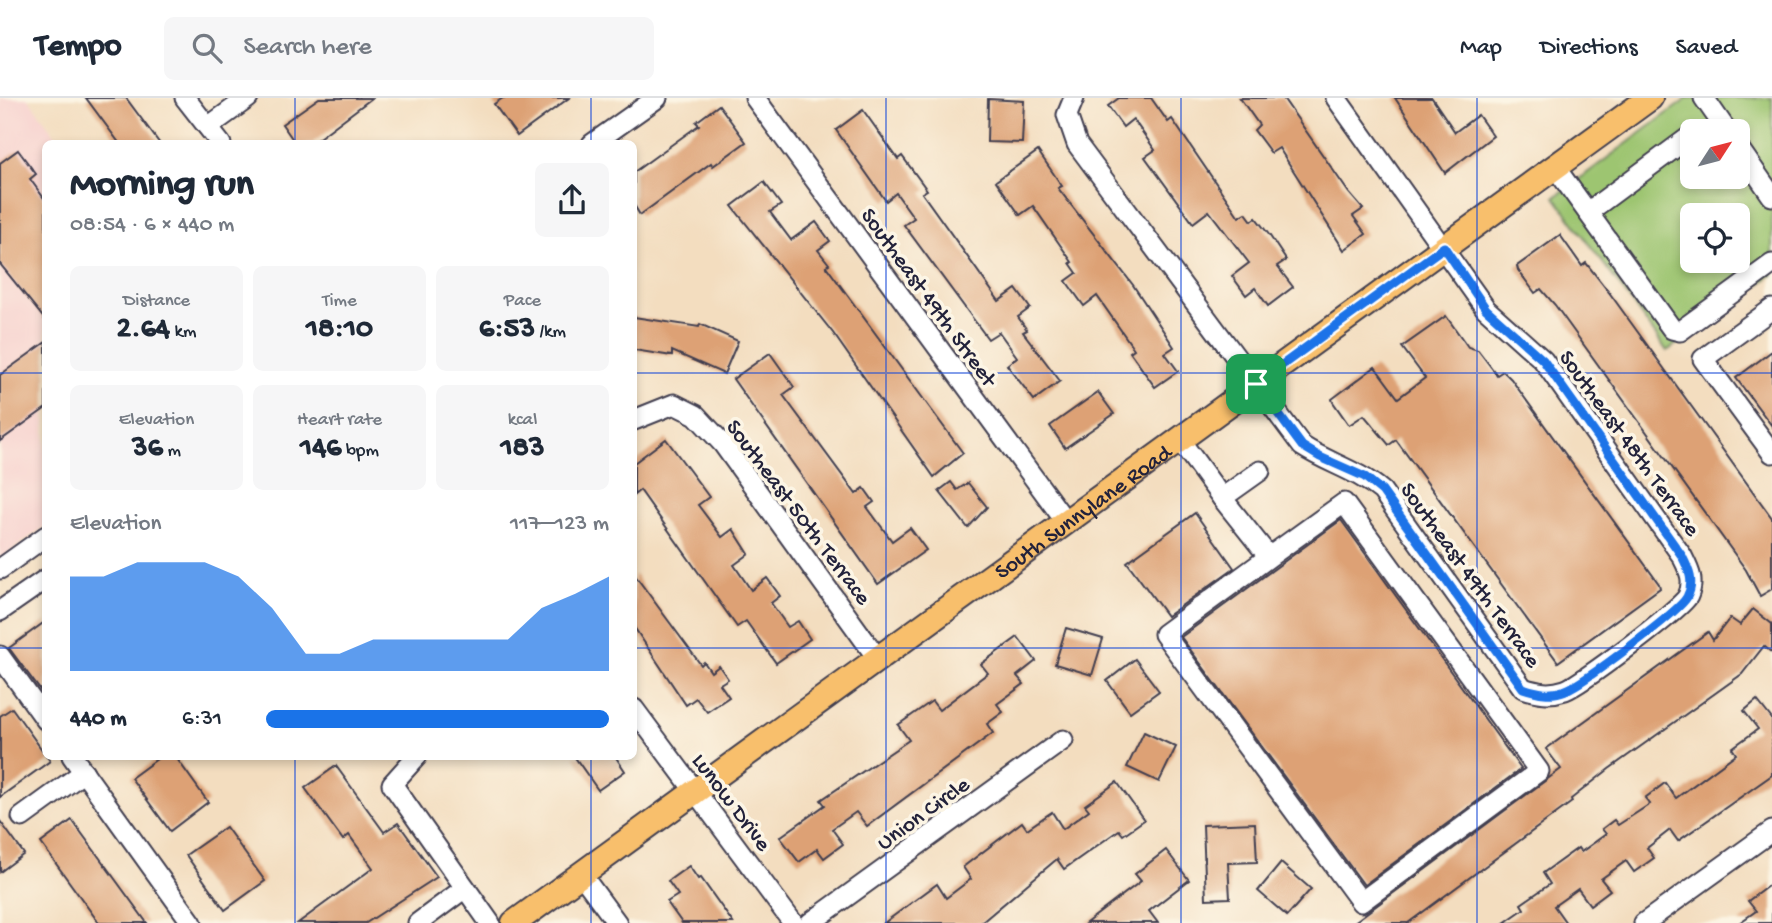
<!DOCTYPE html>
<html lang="en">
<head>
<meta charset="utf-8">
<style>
	:root { --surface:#fff; --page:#f6f6f7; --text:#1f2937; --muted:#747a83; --line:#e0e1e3; --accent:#1a73e8 }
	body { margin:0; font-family:"Gochi Hand",sans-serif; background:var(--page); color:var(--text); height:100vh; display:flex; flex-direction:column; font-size:26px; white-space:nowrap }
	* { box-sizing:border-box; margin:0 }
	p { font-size:23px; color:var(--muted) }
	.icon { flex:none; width:38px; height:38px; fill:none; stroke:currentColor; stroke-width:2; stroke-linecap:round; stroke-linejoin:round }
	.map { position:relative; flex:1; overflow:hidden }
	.drawer { position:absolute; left:42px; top:42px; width:595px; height:620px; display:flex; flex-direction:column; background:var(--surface); border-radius:10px; box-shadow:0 4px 10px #0003 }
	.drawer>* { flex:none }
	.needle { width:46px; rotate:54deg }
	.fabs { position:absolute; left:1680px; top:21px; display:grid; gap:14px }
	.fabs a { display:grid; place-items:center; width:70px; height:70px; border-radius:10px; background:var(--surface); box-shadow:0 4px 10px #0003; font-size:35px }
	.pin { position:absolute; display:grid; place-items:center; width:60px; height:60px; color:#fff; margin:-30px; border-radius:14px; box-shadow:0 4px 10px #0006 }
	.round { display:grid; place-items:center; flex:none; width:74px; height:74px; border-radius:10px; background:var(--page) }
	.headline { display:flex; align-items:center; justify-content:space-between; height:119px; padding:0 28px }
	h1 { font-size:38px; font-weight:700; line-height:52px }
	.metrics { display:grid; grid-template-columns:repeat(3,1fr); gap:10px; height:119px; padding:7px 28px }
	.metrics div { display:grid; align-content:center; border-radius:10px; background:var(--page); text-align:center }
	.metrics b { font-size:30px; font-weight:700 }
	.metrics small { font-size:19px; font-weight:400 }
	.metrics p { font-size:19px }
	.chart { height:196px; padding:14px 28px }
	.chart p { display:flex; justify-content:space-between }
	.chart svg { width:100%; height:126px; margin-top:7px; fill:var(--accent); opacity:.7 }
	ul { padding:0 28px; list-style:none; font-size:23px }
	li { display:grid; grid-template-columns:112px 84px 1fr; align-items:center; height:52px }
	li i { height:18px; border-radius:9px; background:var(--accent) }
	header { display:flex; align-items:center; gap:42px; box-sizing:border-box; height:98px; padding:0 35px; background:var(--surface); border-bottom:2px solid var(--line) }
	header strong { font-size:33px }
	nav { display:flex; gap:38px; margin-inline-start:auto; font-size:24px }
	.search { width:490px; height:63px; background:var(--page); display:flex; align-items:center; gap:18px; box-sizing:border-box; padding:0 24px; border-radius:10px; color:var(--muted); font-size:26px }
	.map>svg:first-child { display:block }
</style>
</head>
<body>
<header>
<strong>Tempo</strong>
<div class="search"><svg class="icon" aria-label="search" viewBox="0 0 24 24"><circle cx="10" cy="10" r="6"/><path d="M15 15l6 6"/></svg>Search here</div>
<nav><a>Map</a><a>Directions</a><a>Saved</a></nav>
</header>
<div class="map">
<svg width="1772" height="825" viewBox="0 0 1772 825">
	<rect width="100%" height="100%" fill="#fcf5e5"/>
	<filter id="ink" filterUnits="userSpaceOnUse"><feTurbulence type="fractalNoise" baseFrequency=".0143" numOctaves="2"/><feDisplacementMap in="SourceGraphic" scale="14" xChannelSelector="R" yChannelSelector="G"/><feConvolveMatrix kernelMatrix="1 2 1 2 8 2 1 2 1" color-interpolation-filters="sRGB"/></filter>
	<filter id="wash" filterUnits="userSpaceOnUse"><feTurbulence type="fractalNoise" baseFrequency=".00686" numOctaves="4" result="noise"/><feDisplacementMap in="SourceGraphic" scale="28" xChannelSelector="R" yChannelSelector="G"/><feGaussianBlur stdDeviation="1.57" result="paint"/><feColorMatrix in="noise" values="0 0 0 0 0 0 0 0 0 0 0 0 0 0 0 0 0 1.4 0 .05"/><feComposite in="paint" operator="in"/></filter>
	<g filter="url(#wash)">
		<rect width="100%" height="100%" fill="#f3ddbf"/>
		<!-- built -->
		<polygon fill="#f7d0ce" points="0,0 28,0 61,45 46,46 45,428 0,461"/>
		<!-- green -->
		<path fill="#9dc571" stroke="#607456" stroke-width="2" fill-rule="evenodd" d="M1688 0H1772V177L1667 253 1555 99ZM1692 33H1738V79H1692ZM1692 117H1738V163H1692Z"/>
		<g id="blocks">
			<!-- building -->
			<g fill="#dda174">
				<polygon points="86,0 126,0 160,46 120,46"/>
				<polygon points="319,0 372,0 311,46 296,46 282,26"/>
				<polygon points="503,0 569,0 517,38 494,6"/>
				<polygon points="1119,0 1151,0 1168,24 1172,21 1239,119 1246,115 1252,123 1256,120 1270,138 1286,162 1277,168 1293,189 1268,208 1255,190 1246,197 1232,178 1249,165 1209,113 1193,125 1145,59 1155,52 1133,21 1123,29 1108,8"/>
				<polygon points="1240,0 1283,0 1349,95 1363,111 1353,118 1366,136 1344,152 1279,50 1271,55 1254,32 1259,27"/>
				<polygon points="1395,0 1432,0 1455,34 1478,17 1493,38 1445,75"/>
				<polygon points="988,1 1024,3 1022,45 987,44"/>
				<polygon points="719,7 746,44 713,68 711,65 640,117 634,107 634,74 699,27 696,24"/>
				<polygon points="863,12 898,61 902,58 927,92 922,95 999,203 1016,191 1030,210 1018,219 1027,232 1023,234 1060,283 1034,302 1007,267 1017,259 999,234 988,241 904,127 914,120 896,95 886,103 836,32"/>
				<polygon points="18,52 36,76 30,81 46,103 46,223 0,166 0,65"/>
				<polygon points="1038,53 1062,88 1058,90 1133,187 1174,249 1165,255 1178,273 1155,289 1130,254 1134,251 1097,198 1084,208 1066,183 1077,175 1070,165 1072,164 1033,108 1020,117 996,83"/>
				<polygon points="764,84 781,107 770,114 791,142 816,124 830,143 818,152 829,166 826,168 963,355 934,379 833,235 732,108"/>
				<polygon points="1560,137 1582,168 1586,165 1611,197 1772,420 1772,491 1760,498 1746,472 1555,207 1541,191 1535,195 1518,172 1517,168"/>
				<polygon points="1446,218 1468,249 1478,252 1497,277 1503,273 1511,281 1659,486 1660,490 1558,564 1396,342 1389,347 1364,317 1349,327 1333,304 1332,301 1375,269 1398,300 1425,280 1402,249"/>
				<polygon points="634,219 699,229 700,226 738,243 724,276 672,253 672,258 634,252"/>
				<polygon points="46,244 46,310 0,343 0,277"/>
				<polygon points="1772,253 1772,328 1736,280"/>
				<polygon points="770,255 794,289 783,297 856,396 864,390 874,404 867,409 892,443 910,430 926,452 878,486 733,281"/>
				<polygon points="1098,294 1114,316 1065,350 1050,328"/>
				<polygon points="666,341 709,399 698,407 722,439 733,431 749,456 734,467 751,492 767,480 780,498 771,505 788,529 798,523 810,541 776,565 746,523 737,529 640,392 634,397 634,365"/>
				<polygon points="951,384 957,392 968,385 987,409 968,430 939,393"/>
				<polygon points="1195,415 1234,470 1167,518 1127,464"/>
				<polygon points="1341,422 1521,671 1364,787 1181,539"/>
				<polygon points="634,476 701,567 704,564 711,574 719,568 728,581 720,586 729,599 707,614 696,600 686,607 634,529"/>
				<polygon points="1753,511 1772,526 1772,555 1764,548 1742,576 1609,671 1571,701 1572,704 1408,825 1353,825 1561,671 1546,651 1708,534 1713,542 1730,520 1740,527"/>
				<polygon points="46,523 46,600 9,550"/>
				<polygon points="1066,530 1103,541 1092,577 1055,566"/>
				<polygon points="1018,539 1036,563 1017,578 1024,586 997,606 1003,614 987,626 993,635 867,728 856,714 832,731 843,746 824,760 817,751 799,764 780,739 825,707 821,702 909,642 898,627 932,603 939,612 988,575 981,566"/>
				<polygon points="1135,561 1159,593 1130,614 1107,583"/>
				<polygon points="1757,602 1772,621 1772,677 1678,743 1670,732 1647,750 1654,760 1634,774 1626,763 1601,781 1610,792 1590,807 1578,791 1554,808 1566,825 1504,825 1524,811 1521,806 1550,786 1543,775 1578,750 1581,754 1606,736 1602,731 1614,722 1618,727 1650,706 1645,700 1665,685 1676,700 1736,656 1732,650 1758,631 1744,613"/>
				<polygon points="12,610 50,663 0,699 0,618"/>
				<polygon points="1144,634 1176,649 1159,684 1127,669"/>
				<polygon points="161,658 175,658 208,704 170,733 131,680"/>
				<polygon points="574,658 615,658 625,673 598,692"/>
				<polygon points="336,668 384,734 398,725 437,779 366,825 298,825 373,770 349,737 343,742 305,690"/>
				<polygon points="1117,684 1144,722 1123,737 1119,732 1064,771 1057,761 981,825 884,825 937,786 946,800 971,781 963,769 1022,724 1027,731 1052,714 1063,731 1089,712 1085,707"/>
				<polygon points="72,722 147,825 99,825 41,745"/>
				<polygon points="0,723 24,756 0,774"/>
				<polygon points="1255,725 1257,764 1228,765 1230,800 1206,801 1203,727"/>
				<polygon points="226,729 265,783 225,812 186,757"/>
				<polygon points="1166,752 1189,782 1149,813 1158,825 1086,825 1141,783 1135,776"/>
				<polygon points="1281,765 1311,791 1287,818 1258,793"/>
				<polygon points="689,768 698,781 701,780 733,825 682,825 667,804 678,797 668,783"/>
				<polygon points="1772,785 1772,825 1739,825 1756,813 1748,803"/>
			</g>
		</g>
	</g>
	<g filter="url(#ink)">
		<use href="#blocks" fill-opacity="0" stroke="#413e4f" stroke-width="2"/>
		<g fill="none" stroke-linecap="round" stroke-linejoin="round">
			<defs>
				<g id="minor">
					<polyline points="185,0 221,46"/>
					<polyline points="755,0 1066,424"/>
					<path d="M1074 0 1067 17 1077 46 1302 348C1328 365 1357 372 1382 393L1523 590C1538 595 1550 597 1565 592 1580 587 1681 511 1688 498 1695 482 1689 472 1682 458L1543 262 1486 211 1336 0"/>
					<polyline points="1704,0 1727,33"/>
					<polyline points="208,29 248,0"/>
					<polyline points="592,46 657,0"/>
					<polyline points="1738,49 1772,98"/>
					<polyline points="1555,69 1672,231 1680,233 1772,166"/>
					<polyline points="1588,114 1692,37"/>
					<polyline points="1772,211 1703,261 1772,355"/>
					<polyline points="634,322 674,306 696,317 723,346 878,561"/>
					<polyline points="1179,341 1222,400 1260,373"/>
					<polyline points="1222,400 1269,459 1344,405 1539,673 1361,804 1164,536 1269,459"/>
					<polyline points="0,471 46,438"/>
					<polyline points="0,513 46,481"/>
					<polyline points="0,558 46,622"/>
					<polyline points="634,611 793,825"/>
					<polyline points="72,658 192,825"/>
					<polyline points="417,658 392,686 490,825"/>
					<polyline points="22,719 84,674"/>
					<polyline points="581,776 617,825"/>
					<polyline points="418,825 465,790"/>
					<polyline points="810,825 1063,642"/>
					<polyline points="1644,825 1772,733"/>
				</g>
				<g id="major">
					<path id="s1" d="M514 825 1650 0"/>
				</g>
			</defs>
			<!-- minor casing -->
			<use href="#minor" stroke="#413e4f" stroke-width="23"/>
			<!-- major casing -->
			<use href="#major" stroke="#413e4f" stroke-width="28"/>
			<!-- minor -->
			<use href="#minor" stroke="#fff" stroke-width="19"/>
			<!-- major -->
			<use href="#major" stroke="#f8bf6c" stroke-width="24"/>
		</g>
	</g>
	<g fill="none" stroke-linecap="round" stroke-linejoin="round" filter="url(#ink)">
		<defs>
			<path id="route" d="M1444 149 1486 211 1543 262 1682 458C1689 472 1695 484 1687 499 1680 513 1582 586 1566 592 1551 598 1538 595 1523 590L1382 393 1365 379 1320 359 1302 348 1256 286Z"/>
		</defs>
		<!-- route casing -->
		<use href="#route" stroke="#fff" stroke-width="14"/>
		<!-- route -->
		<use href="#route" stroke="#1a73e8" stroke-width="9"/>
	</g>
	<!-- grid -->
	<path fill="none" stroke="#1d4ed8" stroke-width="2" stroke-opacity="0.55" d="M295 0V46M591 0V46M886 0V825M1181 0V825M1477 0V825M0 275H46M634 275H1772M0 550H46M634 550H1772M295 658V825M591 658V825"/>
	<g text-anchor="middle" stroke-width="7" stroke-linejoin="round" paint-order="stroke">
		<!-- street labels -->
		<g font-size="23" fill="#22223b" stroke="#fcf5e5">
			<text transform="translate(930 198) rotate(54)" y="8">Southeast 49th Street</text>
			<text transform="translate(1631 344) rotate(54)" y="8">Southeast 48th Terrace</text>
			<text dy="8" stroke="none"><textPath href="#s1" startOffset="702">South Sunnylane Road</textPath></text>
			<text transform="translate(800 413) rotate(53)" y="8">Southeast 50th Terrace</text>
			<text transform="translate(1472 476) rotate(54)" y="8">Southeast 49th Terrace</text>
			<text transform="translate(733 703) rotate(53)" y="8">Lunow Drive</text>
			<text transform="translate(922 714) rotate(-36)" y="8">Union Circle</text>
		</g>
	</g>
</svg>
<div class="fabs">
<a><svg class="needle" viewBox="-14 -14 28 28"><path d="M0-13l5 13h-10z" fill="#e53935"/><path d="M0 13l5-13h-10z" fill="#747a83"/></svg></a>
<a><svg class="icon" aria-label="locate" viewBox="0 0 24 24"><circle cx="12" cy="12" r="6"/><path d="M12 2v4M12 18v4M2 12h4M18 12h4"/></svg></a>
</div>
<div class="pin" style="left:1256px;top:286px;background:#1e9e55"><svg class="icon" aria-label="arrive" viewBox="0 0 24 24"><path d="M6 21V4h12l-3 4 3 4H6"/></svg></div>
<section class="drawer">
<div class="headline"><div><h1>Morning run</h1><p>08:54 · 6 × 440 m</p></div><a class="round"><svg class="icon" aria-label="share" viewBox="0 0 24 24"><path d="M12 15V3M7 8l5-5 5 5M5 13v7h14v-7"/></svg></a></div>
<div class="metrics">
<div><p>Distance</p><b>2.64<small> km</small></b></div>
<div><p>Time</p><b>18:10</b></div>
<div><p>Pace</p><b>6:53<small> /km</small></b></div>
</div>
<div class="metrics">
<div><p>Elevation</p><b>36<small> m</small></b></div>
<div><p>Heart rate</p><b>146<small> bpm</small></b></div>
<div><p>kcal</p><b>183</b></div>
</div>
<div class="chart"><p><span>Elevation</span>117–123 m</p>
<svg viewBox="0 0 160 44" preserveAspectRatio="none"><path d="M0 44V11L10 11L20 6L30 6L40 6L50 11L60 22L70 38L80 38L90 33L100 33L110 33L120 33L130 33L140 22L150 17L160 11V44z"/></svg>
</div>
<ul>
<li><b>440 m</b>6:31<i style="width:100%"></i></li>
</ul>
</section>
</div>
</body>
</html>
